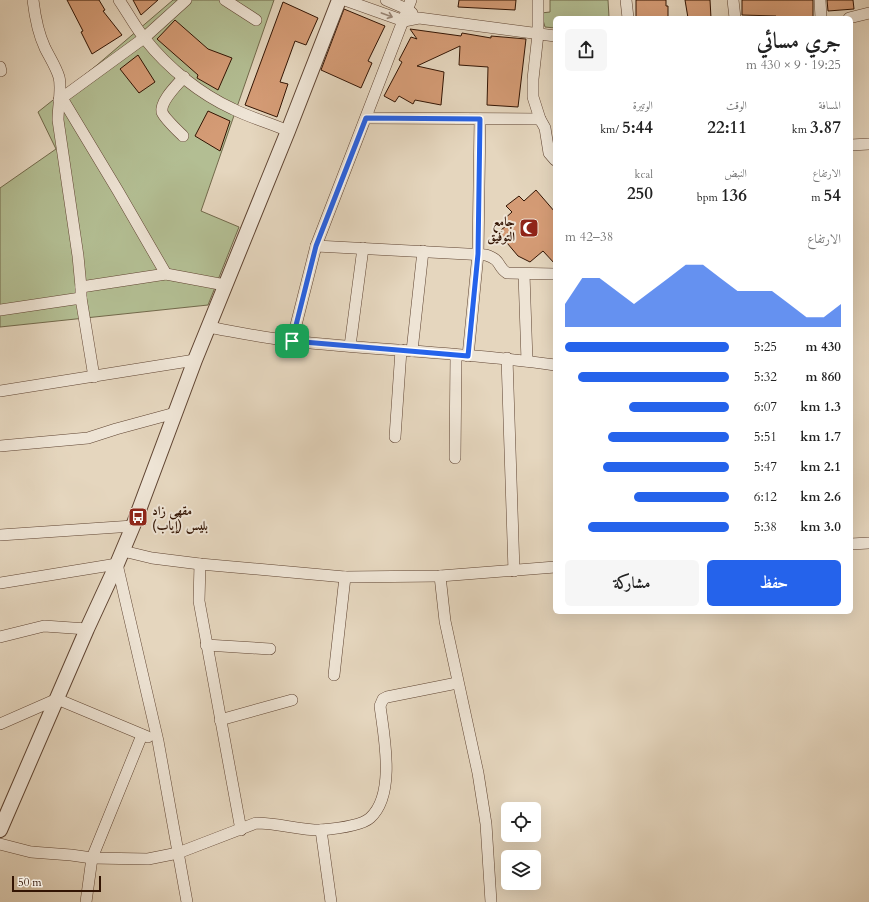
<!DOCTYPE html>
<html lang="ar">
<head>
<meta charset="utf-8">
<style>
	:root { --surface:#fff; --page:#f6f6f6; --text:#222; --muted:#767676; --accent:#2563eb }
	body { margin:0; font-family:Cardo,Amiri,serif; background:var(--page); color:var(--text); direction:rtl; height:100vh; display:flex; flex-direction:column; font-size:15px; white-space:nowrap }
	* { box-sizing:border-box; margin:0 }
	p { font-size:13px; color:var(--muted) }
	.icon { flex:none; width:22px; height:22px; fill:none; stroke:currentColor; stroke-width:2; stroke-linecap:round; stroke-linejoin:round }
	.map { position:relative; flex:1; overflow:hidden; direction:ltr }
	.panel { position:absolute; left:553px; top:16px; width:300px; height:598px; display:flex; flex-direction:column; background:var(--surface); border-radius:6px; box-shadow:0 4px 16px #0002; direction:rtl }
	.panel>* { flex:none }
	.controls { position:absolute; left:501px; top:802px; display:grid; gap:8px }
	.controls a { display:grid; place-items:center; width:40px; height:40px; border-radius:6px; background:var(--surface); box-shadow:0 4px 16px #0002; font-size:20px }
	.scale { position:absolute; left:12px; bottom:10px; width:89px; box-sizing:border-box; padding-left:4px; border:2px solid #321403; border-top:0; font-size:11px; line-height:14px; white-space:nowrap; color:#321403; -webkit-text-stroke:3px #eee4d5; paint-order:stroke }
	.pin { position:absolute; display:grid; place-items:center; width:34px; height:34px; color:#fff; margin:-17px; border-radius:8px; box-shadow:0 2px 6px #0006 }
	.round { display:grid; place-items:center; flex:none; width:42px; height:42px; border-radius:6px; background:var(--page) }
	.headline { display:flex; align-items:center; justify-content:space-between; height:68px; padding:0 12px }
	h1 { font-size:22px; font-weight:800; line-height:30px }
	.stats { display:grid; grid-template-columns:repeat(3,1fr); gap:6px; height:68px; padding:4px 12px }
	.stats div { display:grid; align-content:center }
	.stats b { font-size:17px; font-weight:800 }
	.stats small { font-size:11px; font-weight:400 }
	.stats p { font-size:11px }
	.chart { height:112px; padding:8px 12px }
	.chart p { display:flex; justify-content:space-between }
	.chart svg { width:100%; height:72px; margin-top:4px; fill:var(--accent); opacity:.7 }
	.primary-button { display:flex; gap:8px; margin-top:auto; padding:8px 12px }
	.primary-button a { flex:1; height:46px; border-radius:6px; background:var(--accent); color:#fff; font-size:16px; font-weight:800; line-height:46px; text-align:center }
	.primary-button a+a { background:var(--page); color:var(--text) }
	ul { padding:0 12px; list-style:none; font-size:13px }
	li { display:grid; grid-template-columns:64px 48px 1fr; align-items:center; height:30px }
	li i { height:10px; border-radius:5px; background:var(--accent) }
	.map>svg:first-child { display:block }
</style>
</head>
<body>
<div class="map">
<svg width="869" height="902" viewBox="0 0 869 902">
	<rect width="100%" height="100%" fill="#e5d6be"/>
	<filter id="stains"><feTurbulence type="fractalNoise" baseFrequency=".005" numOctaves="4"/><feColorMatrix values="0 0 0 0 .2 0 0 0 0 .09 0 0 0 0 .02 0 0 0 .5 -.17"/></filter>
	<radialGradient id="worn" r=".72"><stop offset=".6" stop-color="#630" stop-opacity="0"/><stop offset="1" stop-color="#630" stop-opacity=".3"/></radialGradient>
	<!-- green -->
	<g fill="#b3be93" stroke="#72694b">
		<polygon points="173,0 274,0 201,211 239,227 208,305 0,327 0,188 56,149 38,112 97,65"/>
		<polygon points="550,0 608,0 609,17 621,18 555,18 555,28 545,27 541,13 550,12"/>
	</g>
	<!-- building -->
	<g fill="#d49b75" stroke="#321403">
		<polygon points="67,0 99,0 105,10 103,11 122,35 92,54 81,32 83,31"/>
		<polygon points="133,0 158,0 141,15"/>
		<polygon points="459,0 516,0 515,10 458,7"/>
		<polygon points="636,0 666,0 666,6 668,6 668,18 636,18"/>
		<polygon points="685,0 710,0 711,18 688,18"/>
		<polygon points="742,0 813,0 813,18 776,18 776,16 742,15"/>
		<polygon points="827,0 853,0 854,9 828,11"/>
		<polygon points="283,2 318,18 306,45 295,41 280,82 288,84 277,117 245,105"/>
		<polygon points="344,9 385,26 368,61 372,63 361,88 321,70"/>
		<polygon points="175,20 208,49 232,58 218,90 197,78 198,75 157,39"/>
		<polygon points="410,29 461,36 462,33 491,38 491,36 526,39 518,107 487,105 488,67 459,65 460,46 417,66 444,72 441,105 415,100 413,104 399,96 395,102 384,96 402,62 399,60 411,37 417,39"/>
		<polygon points="138,55 155,82 139,93 120,69"/>
		<polygon points="208,111 230,121 220,151 195,136"/>
		<polygon points="536,190 555,212 555,264 543,251 530,262 518,256 502,237 501,230 506,226 502,221 512,212 506,206 519,196 524,201"/>
	</g>
	<g fill="none" stroke-linecap="round" stroke-linejoin="round">
		<defs>
			<g id="minor">
				<path d="M33 0C35 17 38 33 45 48 50 58 56 67 59 77 62 88 58 107 58 120L78 256 81 287V298"/>
				<path d="M119 0C128 13 135 27 145 39 168 68 200 94 233 109 251 118 270 123 288 131"/>
				<polyline points="225,0 256,20"/>
				<polyline points="345,0 404,21 419,18 555,36"/>
				<polyline points="386,0 407,9 412,13"/>
				<polyline points="538,0 538,34 533,79 533,97 540,119 545,128 549,153 555,160"/>
				<polyline points="626,0 628,18"/>
				<polyline points="733,0 735,18"/>
				<polyline points="820,0 821,18"/>
				<polyline points="849,18 869,13"/>
				<polyline points="0,67 1,71"/>
				<polyline points="62,98 118,191 166,274"/>
				<polyline points="59,100 144,38 186,0"/>
				<polyline points="366,118 540,119"/>
				<path d="M183 136C178 131 164 118 162 112 160 101 177 85 184 77"/>
				<polyline points="851,145 869,144"/>
				<path d="M316 246 486 255C502 260 497 267 507 273L555 274"/>
				<polyline points="524,274 527,361"/>
				<polyline points="81,287 166,274 225,285"/>
				<polyline points="0,310 81,298 94,377"/>
				<path d="M208 327C236 332 264 338 292 341 380 351 468 352 555 365"/>
				<polyline points="292,341 316,246 411,0"/>
				<polyline points="350,346 363,248"/>
				<polyline points="412,351 423,251"/>
				<polyline points="468,356 478,254 480,119"/>
				<polyline points="507,358 514,571"/>
				<polyline points="0,391 195,360"/>
				<polyline points="395,437 401,350"/>
				<polyline points="0,446 88,438 116,429 175,413"/>
				<polyline points="455,458 456,355"/>
				<polyline points="0,535 133,526"/>
				<polyline points="851,544 869,543"/>
				<polyline points="123,551 152,558 200,564 345,577 440,576 555,567"/>
				<polyline points="200,564 199,601 241,830"/>
				<polyline points="440,576 445,621 478,773 486,824 491,902"/>
				<polyline points="0,583 117,564 158,741 187,902"/>
				<polyline points="0,637 44,626 87,629"/>
				<polyline points="206,645 270,649"/>
				<polyline points="334,675 345,577"/>
				<polyline points="220,720 292,700"/>
				<polyline points="0,724 57,699 148,737"/>
				<polyline points="321,830 331,902"/>
				<path d="M0 844 31 852 71 855 92 858 148 859 178 853 256 823C278 823 299 830 320 830 332 829 361 826 370 818 396 795 384 736 380 706L383 699 387 697 457 683"/>
				<polyline points="86,902 92,858 142,735"/>
			</g>
			<polyline id="tertiary" points="0,830 87,629 117,564 133,526 195,360 288,131 339,0"/>
		</defs>
		<!-- minor casing -->
		<use href="#minor" stroke="#5f4432" stroke-width="12"/>
		<!-- tertiary casing -->
		<use href="#tertiary" stroke="#5f4432" stroke-width="16"/>
		<!-- minor -->
		<use href="#minor" stroke="#eee4d5" stroke-width="11"/>
		<!-- tertiary -->
		<use href="#tertiary" stroke="#eee4d5" stroke-width="14"/>
	</g>
	<!-- one-way arrows -->
	<defs><path id="oneway-shaft" d="M-6 0H5M1.5-3L5.5 0L1.5 3" fill="none" stroke-width="1.6" stroke-linecap="round" stroke-linejoin="round"/></defs>
	<use stroke="#998676" href="#oneway-shaft" transform="translate(387 15) rotate(20)"/>
	<g fill="none" stroke-linecap="round" stroke-linejoin="round">
		<defs>
			<polygon id="route" points="366,118 480,119 478,254 468,356 292,341 316,246"/>
		</defs>
		<!-- route casing -->
		<use href="#route" stroke="#fff" stroke-width="8"/>
		<!-- route -->
		<use href="#route" stroke="#2563eb" stroke-width="5"/>
	</g>
	<!-- icons -->
	<defs>
		<symbol id="mosque-square" viewBox="-11 -11 22 22"><rect x="-9" y="-9" width="18" height="18" rx="4" fill="#8f2418" stroke="#eee4d5"/><path d="M3.5-4.9A6 6 0 1 0 3.5 4.9A5 5 0 1 1 3.5-4.9Z" fill="#fff"/></symbol>
		<symbol id="bus-square" viewBox="-11 -11 22 22"><rect x="-9" y="-9" width="18" height="18" rx="4" fill="#8f2418" stroke="#eee4d5"/><path d="M-5-6H5V4H4V6H2V4H-2V6H-4V4H-5ZM-3.5-4V0h7V-4ZM-3.5 1.2v1.5H-2V1.2ZM2 1.2v1.5H3.5V1.2Z" fill="#fff"/></symbol>
	</defs>
	<g fill-rule="evenodd">
		<use href="#mosque-square" x="518" y="217" width="22" height="22"/>
		<use href="#bus-square" x="127" y="506" width="22" height="22"/>
	</g>
	<g text-anchor="middle" stroke-width="4" stroke-linejoin="round" paint-order="stroke">
		<!-- poi labels -->
		<g font-size="13" font-weight="bold" fill="#321403" stroke="#eee4d5" text-anchor="end">
			<text x="515" y="226">جامع<tspan x="515" dy="15">التوفيق</tspan></text>
			<text x="152" y="515" text-anchor="start">مقهى زاد<tspan x="152" dy="15">بليس (إياب)</tspan></text>
		</g>
	</g>
	<rect width="100%" height="100%" filter="url(#stains)"/>
	<rect width="100%" height="100%" fill="url(#worn)"/>
</svg>
<div class="controls">
<a><svg class="icon" aria-label="locate" viewBox="0 0 24 24"><circle cx="12" cy="12" r="6"/><path d="M12 2v4M12 18v4M2 12h4M18 12h4"/></svg></a>
<a><svg class="icon" aria-label="layers" viewBox="0 0 24 24"><path d="M12 4l9 5-9 5-9-5zM3 14l9 5 9-5"/></svg></a>
</div>
<div class="scale">50 m</div>
<div class="pin" style="left:292px;top:341px;background:#1e9e55"><svg class="icon" aria-label="arrive" viewBox="0 0 24 24"><path d="M6 21V4h12l-3 4 3 4H6"/></svg></div>
<section class="panel">
<div class="headline"><div><h1>جري مسائي</h1><p>19:25 · 9 × 430 m</p></div><a class="round"><svg class="icon" aria-label="share" viewBox="0 0 24 24"><path d="M12 15V3M7 8l5-5 5 5M5 13v7h14v-7"/></svg></a></div>
<div class="stats">
<div><p>المسافة</p><b>3.87<small> km</small></b></div>
<div><p>الوقت</p><b>22:11</b></div>
<div><p>الوتيرة</p><b>5:44<small> /km</small></b></div>
</div>
<div class="stats">
<div><p>الارتفاع</p><b>54<small> m</small></b></div>
<div><p>النبض</p><b>136<small> bpm</small></b></div>
<div><p>kcal</p><b>250</b></div>
</div>
<div class="chart"><p><span>الارتفاع</span>38–42 m</p>
<svg viewBox="0 0 160 44" preserveAspectRatio="none"><path d="M0 44V30L10 14L20 14L30 22L40 30L50 22L60 14L70 6L80 6L90 14L100 22L110 22L120 22L130 30L140 38L150 38L160 30V44z"/></svg>
</div>
<ul>
<li><b>430 m</b>5:25<i style="width:100%"></i></li>
<li><b>860 m</b>5:32<i style="width:92%"></i></li>
<li><b>1.3 km</b>6:07<i style="width:61%"></i></li>
<li><b>1.7 km</b>5:51<i style="width:74%"></i></li>
<li><b>2.1 km</b>5:47<i style="width:77%"></i></li>
<li><b>2.6 km</b>6:12<i style="width:58%"></i></li>
<li><b>3.0 km</b>5:38<i style="width:86%"></i></li>
</ul>
<div class="primary-button"><a>حفظ</a><a>مشاركة</a></div>
</section>
</div>
</body>
</html>
